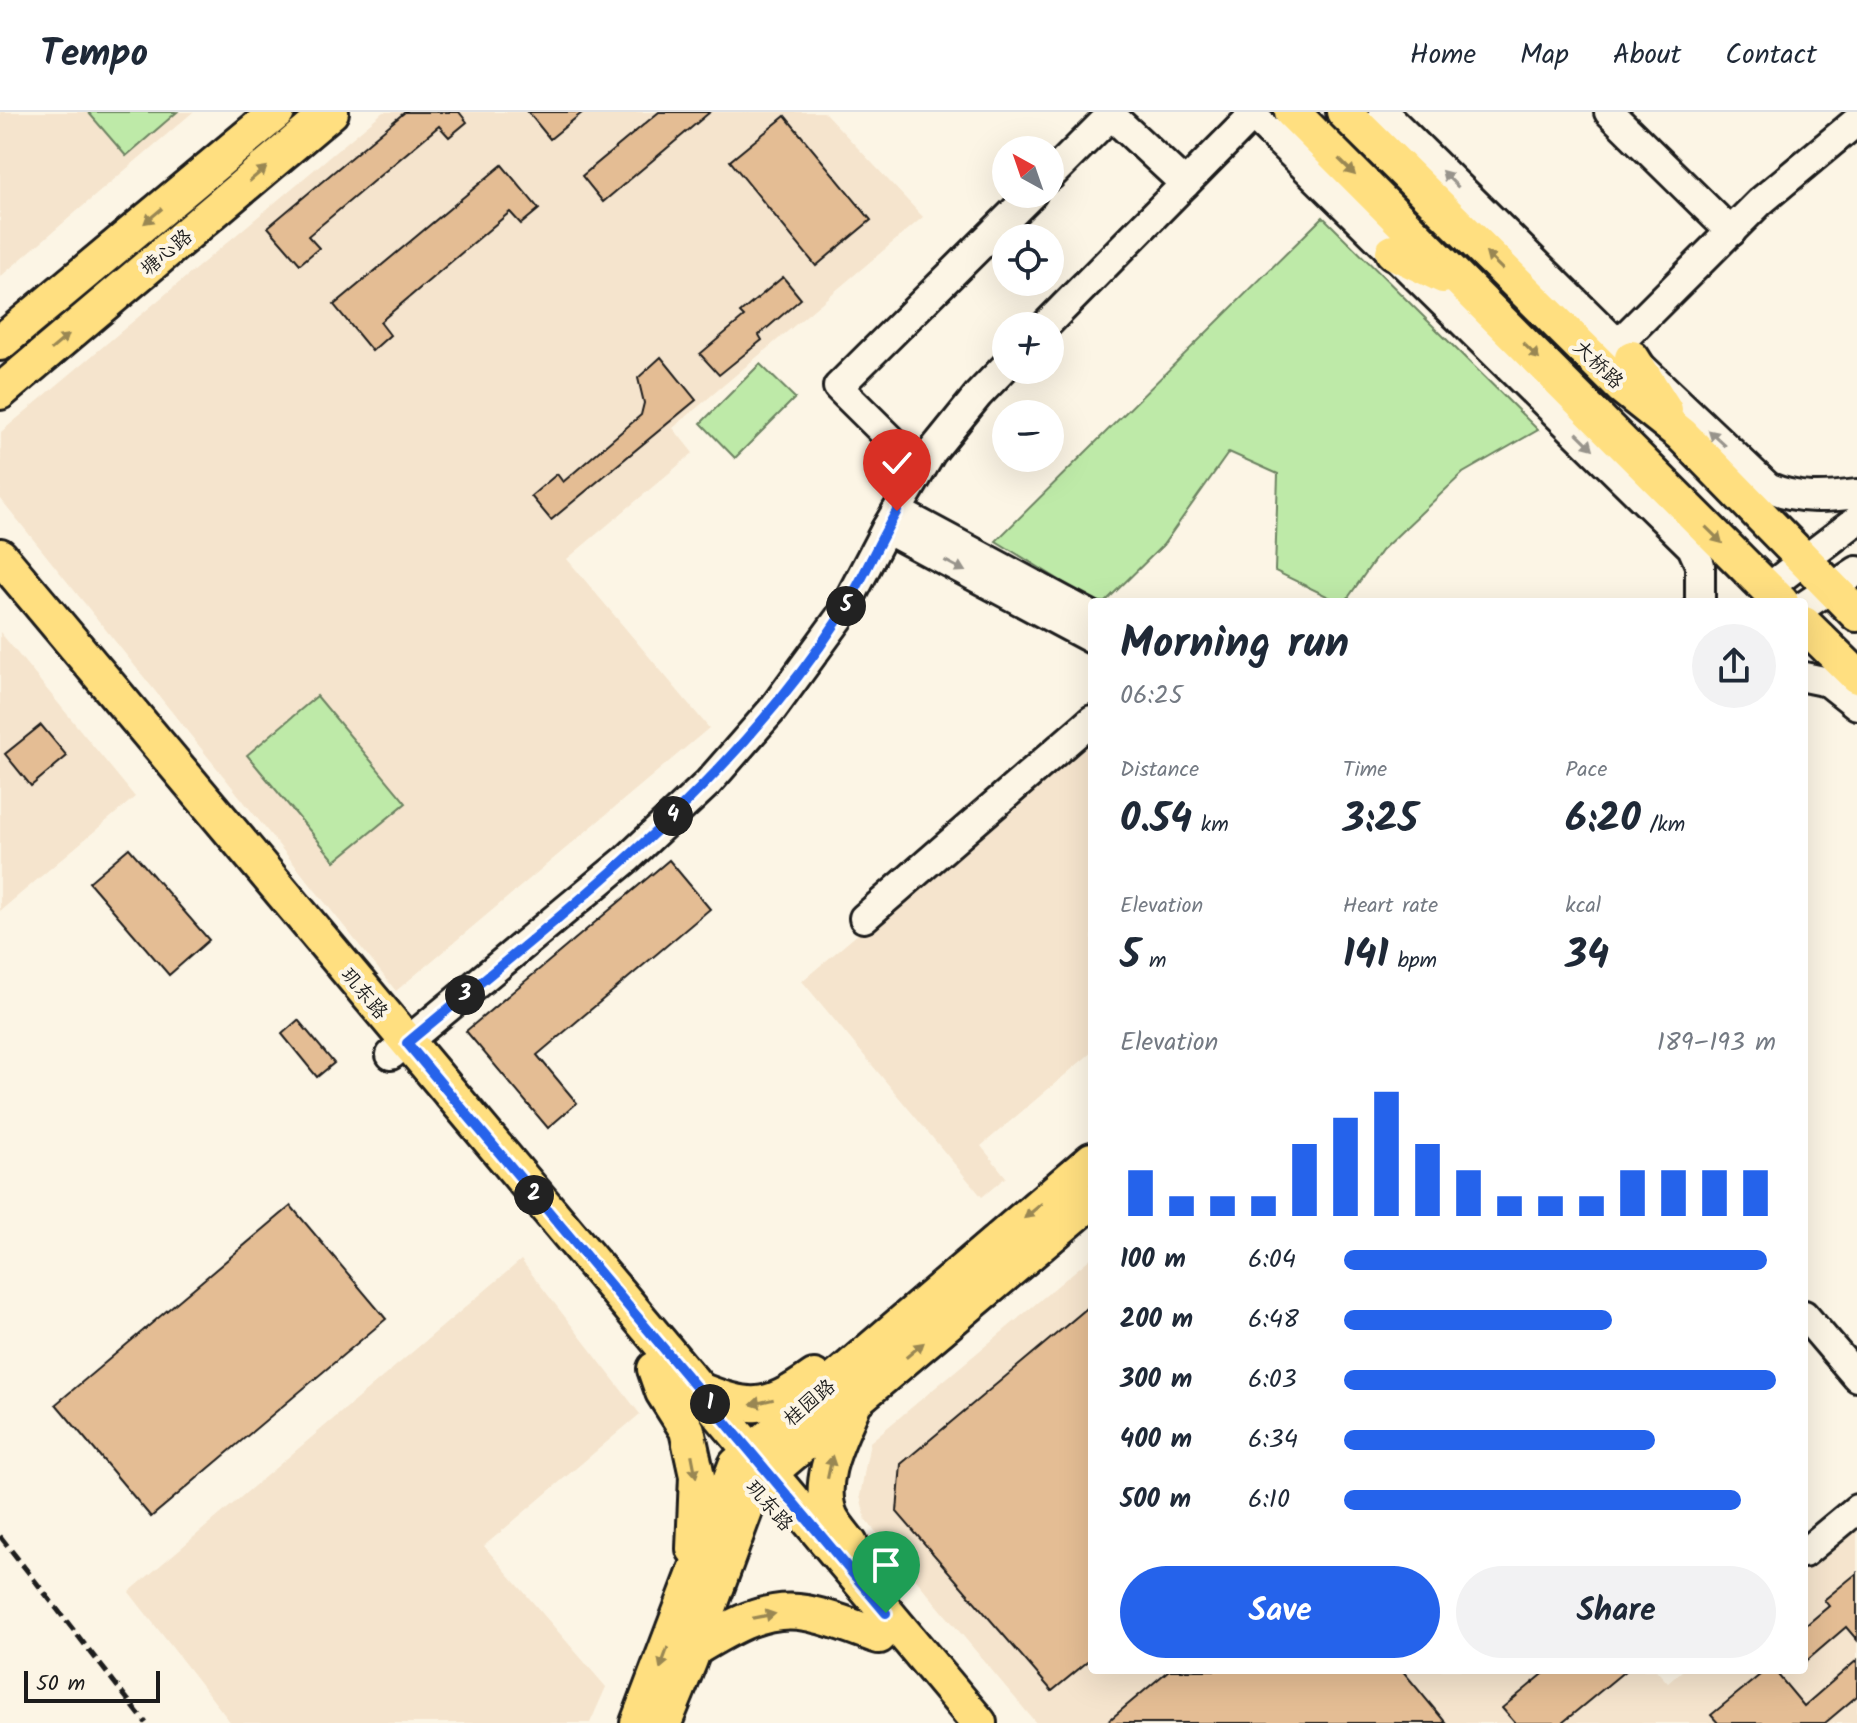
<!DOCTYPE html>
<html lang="en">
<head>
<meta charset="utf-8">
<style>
	:root { --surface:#fff; --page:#f2f2f3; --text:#1f2937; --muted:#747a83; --line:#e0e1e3; --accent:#2563eb }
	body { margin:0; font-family:Kalam,"LXGW WenKai TC",sans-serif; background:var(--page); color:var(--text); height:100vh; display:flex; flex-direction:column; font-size:30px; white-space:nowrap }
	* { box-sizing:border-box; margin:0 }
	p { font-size:26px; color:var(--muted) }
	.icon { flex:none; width:44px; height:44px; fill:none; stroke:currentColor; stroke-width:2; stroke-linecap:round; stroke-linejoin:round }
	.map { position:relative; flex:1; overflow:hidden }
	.side { position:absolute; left:1088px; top:486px; width:720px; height:1076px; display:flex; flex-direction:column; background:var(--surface); border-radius:8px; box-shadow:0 8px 32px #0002 }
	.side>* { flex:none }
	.needle { width:52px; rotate:320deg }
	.tools { position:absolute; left:992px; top:24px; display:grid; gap:16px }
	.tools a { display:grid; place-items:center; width:72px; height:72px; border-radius:50%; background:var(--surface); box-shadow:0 8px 32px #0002; font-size:40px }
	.scale { position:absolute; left:24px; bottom:20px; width:136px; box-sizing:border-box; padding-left:8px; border:4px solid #1c1c1c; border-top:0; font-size:22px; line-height:28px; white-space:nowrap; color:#1c1c1c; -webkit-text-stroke:6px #fcf5e5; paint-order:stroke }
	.pin { position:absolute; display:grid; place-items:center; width:68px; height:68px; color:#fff; margin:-82px -34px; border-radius:50% 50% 50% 0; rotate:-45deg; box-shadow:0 0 8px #0007 }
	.pin .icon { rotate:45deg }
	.km { position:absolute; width:40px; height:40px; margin:-20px; border-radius:50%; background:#222; color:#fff; font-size:22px; line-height:40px; text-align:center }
	.round { display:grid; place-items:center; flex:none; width:84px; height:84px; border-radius:42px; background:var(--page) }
	.headline { display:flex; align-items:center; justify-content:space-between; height:136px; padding:0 32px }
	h1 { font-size:44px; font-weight:700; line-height:60px }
	.figures { display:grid; grid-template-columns:repeat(3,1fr); gap:12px; height:136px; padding:8px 32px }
	.figures div { display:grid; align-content:center }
	.figures b { font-size:40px; font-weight:700 }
	.figures small { font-size:22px; font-weight:400 }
	.figures p { font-size:22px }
	.chart { height:224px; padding:16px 32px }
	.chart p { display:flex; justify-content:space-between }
	.chart svg { width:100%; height:144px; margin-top:8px; stroke:var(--accent); stroke-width:6 }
	.cta { display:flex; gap:16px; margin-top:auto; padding:16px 32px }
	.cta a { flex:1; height:92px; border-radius:48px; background:var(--accent); color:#fff; font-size:32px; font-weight:700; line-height:92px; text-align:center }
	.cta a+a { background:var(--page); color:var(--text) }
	ul { padding:0 32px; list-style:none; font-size:26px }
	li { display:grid; grid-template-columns:128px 96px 1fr; align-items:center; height:60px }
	li i { height:20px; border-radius:10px; background:var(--accent) }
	header { display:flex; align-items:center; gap:48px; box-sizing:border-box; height:112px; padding:0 40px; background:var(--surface); border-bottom:2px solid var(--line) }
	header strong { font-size:38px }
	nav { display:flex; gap:44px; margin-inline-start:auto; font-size:28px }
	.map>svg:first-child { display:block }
</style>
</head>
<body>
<header>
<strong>Tempo</strong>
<nav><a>Home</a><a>Map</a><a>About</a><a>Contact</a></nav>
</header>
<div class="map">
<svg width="1857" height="1611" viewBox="0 0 1857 1611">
	<rect width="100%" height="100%" fill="#fcf5e5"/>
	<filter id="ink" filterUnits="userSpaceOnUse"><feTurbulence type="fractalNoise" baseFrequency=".0125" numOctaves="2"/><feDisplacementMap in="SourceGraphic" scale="16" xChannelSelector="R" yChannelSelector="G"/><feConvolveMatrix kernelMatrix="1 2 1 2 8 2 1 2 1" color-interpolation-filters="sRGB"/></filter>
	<g filter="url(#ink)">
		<!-- built -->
		<g fill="#f5e4cd">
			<polygon points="0,0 193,0 0,165"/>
			<polygon points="383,0 824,0 923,105 673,316 693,341 567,447 709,616 396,879 0,386 1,320"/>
			<polygon points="0,520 135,685 0,799"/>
			<polygon points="1092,625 1092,940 981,1034 1006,1065 982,1085 802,869"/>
			<polygon points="1092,1145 1092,1558 1656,1558 1668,1571 1683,1558 1804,1558 1804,1458 1857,1414 1857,1611 1036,1611 866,1408 860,1384 870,1330"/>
			<polygon points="521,1148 640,1302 484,1434 606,1575 590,1611 231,1611 129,1480"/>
		</g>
		<!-- green -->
		<g fill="#beeaa8" stroke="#6d8362" stroke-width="2">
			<polygon points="88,0 177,0 126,44"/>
			<polygon points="1323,105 1538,318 1463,361 1381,439 1345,490 1339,490 1275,459 1278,362 1229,340 1163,433 1105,490 1095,490 996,429"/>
			<polygon points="760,252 795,286 735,346 701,311"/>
			<polygon points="317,584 406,691 335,749 247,643"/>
		</g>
		<!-- building -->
		<g fill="#e4bd94" stroke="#1c1c1c" stroke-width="2">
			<polygon points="405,0 459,0 467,10 449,25 439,14 308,124 319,136 300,152 268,115"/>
			<polygon points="528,0 583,0 550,27"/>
			<polygon points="659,0 710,0 603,90 582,64"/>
			<polygon points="785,4 871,108 816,154 730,49"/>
			<polygon points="502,53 539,97 521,112 510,100 380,210 390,223 372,239 334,193"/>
			<polygon points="783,165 801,187 759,223 762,228 719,263 700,242 744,205 740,201"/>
			<polygon points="661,245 696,288 551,408 531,384 557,362 563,370 641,303 644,291 638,266"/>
			<polygon points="41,613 67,644 31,674 5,642"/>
			<polygon points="129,736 209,828 169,863 89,770"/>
			<polygon points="669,748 710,797 537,943 577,991 548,1016 466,919"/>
			<polygon points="298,908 334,951 317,965 282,922"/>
			<polygon points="291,1094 386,1207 151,1405 56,1292"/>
			<polygon points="1092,1192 1092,1546 1052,1579 897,1400 901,1352"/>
			<polygon points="1857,1461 1857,1528 1846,1515 1804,1551 1804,1515 1829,1494 1824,1488"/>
			<polygon points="1857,1548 1857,1584 1825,1611 1718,1611 1711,1603 1766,1558 1774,1558 1804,1594"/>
			<polygon points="1169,1558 1402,1558 1446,1611 1106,1611"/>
			<polygon points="1548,1558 1626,1558 1562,1611 1515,1611 1502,1596"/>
		</g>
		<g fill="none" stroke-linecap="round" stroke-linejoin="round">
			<defs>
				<g id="minor">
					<polyline points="1249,0 1692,435 1700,453 1700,490"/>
					<path d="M1383 0 1632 246 1768 375C1798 388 1825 386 1857 382"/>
					<polyline points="1609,0 1731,120"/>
					<polyline points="1050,64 1111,3 1185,72"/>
					<polyline points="1045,214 1253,3"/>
					<polyline points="1618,232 1760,90 1857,9"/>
					<polyline points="921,357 838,275 1032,82"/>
					<polyline points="897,399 1092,504"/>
					<polyline points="886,417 1092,527"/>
					<polyline points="1768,476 1857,408"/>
					<polyline points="1804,494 1857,459"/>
					<polyline points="1804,565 1828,570 1857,593"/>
					<polyline points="864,806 1092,608"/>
					<polyline points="391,943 627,747 708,671 772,598 840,505 886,417 931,341 978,283 1006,254"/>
					<polyline points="1804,1203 1857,1265"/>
					<polyline points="1804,1441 1857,1397"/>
				</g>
				<g id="major">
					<polyline points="1292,0 1781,490"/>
					<polyline points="1344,0 1622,275 1681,322 1857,502"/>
					<polyline points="1393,140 1443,164"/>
					<polyline points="0,231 277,0"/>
					<polyline points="1632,246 1665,298"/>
					<polyline points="0,280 331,0"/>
					<polyline points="0,444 979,1611"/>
					<polyline points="1804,512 1857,564"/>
					<polyline points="655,1257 663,1280 687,1318 697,1364 694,1437"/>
					<path d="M697 1277C750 1298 765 1300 814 1265"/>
					<path d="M850 1432C844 1424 836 1415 831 1406 815 1371 838 1328 852 1296"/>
					<path d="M694 1537C727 1517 765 1493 806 1501 830 1505 855 1516 879 1524"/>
					<polyline points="638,1611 736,1353 1092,1048"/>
					<polyline points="664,1611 689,1550 754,1374 1092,1089"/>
				</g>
			</defs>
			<!-- minor casing -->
			<use href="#minor" stroke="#1c1c1c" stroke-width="34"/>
			<!-- major casing -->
			<use href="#major" stroke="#1c1c1c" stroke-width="40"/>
			<!-- minor -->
			<use href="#minor" stroke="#fcf5e5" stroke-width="28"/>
			<!-- major -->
			<use href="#major" stroke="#ffdf80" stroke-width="34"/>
			<!-- rail -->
			<polyline stroke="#1c1c1c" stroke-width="5" stroke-dasharray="12 6" stroke-linecap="butt" points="0,1424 146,1611"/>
		</g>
		<!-- one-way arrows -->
		<defs><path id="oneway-solid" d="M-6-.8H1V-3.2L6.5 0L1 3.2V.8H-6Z" transform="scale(2)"/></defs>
		<g fill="#998753">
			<use href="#oneway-solid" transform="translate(1347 55) rotate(45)"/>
			<use href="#oneway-solid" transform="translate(258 62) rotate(-40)"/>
			<use href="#oneway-solid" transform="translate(153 104) rotate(140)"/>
			<use href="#oneway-solid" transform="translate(1494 149) rotate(-135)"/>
			<use href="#oneway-solid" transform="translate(60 230) rotate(-40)"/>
			<use href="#oneway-solid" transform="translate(1531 239) rotate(45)"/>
			<use href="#oneway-solid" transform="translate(1714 423) rotate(45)"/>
			<use href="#oneway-solid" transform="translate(1033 1099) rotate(140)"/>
			<use href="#oneway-solid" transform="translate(915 1238) rotate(-40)"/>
			<use href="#oneway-solid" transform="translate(762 1290) rotate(167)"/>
			<use href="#oneway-solid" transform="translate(694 1354) rotate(79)"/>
			<use href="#oneway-solid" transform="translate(830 1355) rotate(-78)"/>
			<use href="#oneway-solid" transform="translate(764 1504) rotate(-11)"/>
			<use href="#oneway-solid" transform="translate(664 1546) rotate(110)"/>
		</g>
		<g fill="#97938b">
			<use href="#oneway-solid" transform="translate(1450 67) rotate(-135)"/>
			<use href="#oneway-solid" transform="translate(1717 326) rotate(-137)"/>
			<use href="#oneway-solid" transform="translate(1585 329) rotate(45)"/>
			<use href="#oneway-solid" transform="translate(955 454) rotate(28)"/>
		</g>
	</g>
	<g fill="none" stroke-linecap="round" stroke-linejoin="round" filter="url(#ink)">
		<defs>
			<path id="route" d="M886 1501 407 931C563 801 728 678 839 506 861 472 876 434 897 399"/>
		</defs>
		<!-- route casing -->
		<use href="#route" stroke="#fff" stroke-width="16"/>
		<!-- route -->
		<use href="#route" stroke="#2563eb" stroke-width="10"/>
	</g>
	<g text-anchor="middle" stroke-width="8" stroke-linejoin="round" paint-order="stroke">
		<!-- street labels -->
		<g font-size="20" fill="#1c1c1c" stroke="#fcf5e5">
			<text transform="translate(166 140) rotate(-40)" y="7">塘心路</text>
			<text transform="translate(1599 252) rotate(44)" y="7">大桥路</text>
			<text transform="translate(365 881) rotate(50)" y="7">玑东路</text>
			<text transform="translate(809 1290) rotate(-40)" y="7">桂园路</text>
			<text transform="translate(770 1393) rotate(49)" y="7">玑东路</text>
		</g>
	</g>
</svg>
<div class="tools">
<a><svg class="needle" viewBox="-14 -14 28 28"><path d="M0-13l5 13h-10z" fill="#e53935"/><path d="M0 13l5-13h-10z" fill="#747a83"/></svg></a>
<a><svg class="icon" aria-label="locate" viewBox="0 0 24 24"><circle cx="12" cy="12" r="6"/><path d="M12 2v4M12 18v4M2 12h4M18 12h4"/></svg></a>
<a>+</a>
<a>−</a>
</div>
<div class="scale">50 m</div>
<div class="pin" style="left:886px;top:1501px;background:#1e9e55"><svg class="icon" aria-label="arrive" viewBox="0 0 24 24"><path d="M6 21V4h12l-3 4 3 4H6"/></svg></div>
<div class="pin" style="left:897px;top:399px;background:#d93025"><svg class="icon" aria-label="check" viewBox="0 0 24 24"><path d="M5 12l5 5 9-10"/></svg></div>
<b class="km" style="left:710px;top:1292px">1</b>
<b class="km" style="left:534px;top:1083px">2</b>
<b class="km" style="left:465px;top:883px">3</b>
<b class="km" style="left:673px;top:704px">4</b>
<b class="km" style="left:846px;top:494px">5</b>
<section class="side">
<div class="headline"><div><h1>Morning run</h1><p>06:25</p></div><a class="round"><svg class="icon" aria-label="share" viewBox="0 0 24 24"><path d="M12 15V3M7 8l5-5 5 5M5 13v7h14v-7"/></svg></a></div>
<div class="figures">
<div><p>Distance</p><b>0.54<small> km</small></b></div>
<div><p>Time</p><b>3:25</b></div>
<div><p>Pace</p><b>6:20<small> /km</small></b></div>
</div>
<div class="figures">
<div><p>Elevation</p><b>5<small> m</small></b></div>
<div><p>Heart rate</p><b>141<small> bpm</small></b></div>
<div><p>kcal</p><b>34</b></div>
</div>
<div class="chart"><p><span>Elevation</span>189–193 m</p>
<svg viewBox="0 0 160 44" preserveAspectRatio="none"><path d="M5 44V30M15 44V38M25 44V38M35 44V38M45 44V22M55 44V14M65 44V6M75 44V22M85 44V30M95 44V38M105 44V38M115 44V38M125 44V30M135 44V30M145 44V30M155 44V30"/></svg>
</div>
<ul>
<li><b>100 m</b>6:04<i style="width:98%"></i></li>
<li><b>200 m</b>6:48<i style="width:62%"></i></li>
<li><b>300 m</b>6:03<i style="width:100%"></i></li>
<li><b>400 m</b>6:34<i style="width:72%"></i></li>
<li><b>500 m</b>6:10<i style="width:92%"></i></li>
</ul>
<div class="cta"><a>Save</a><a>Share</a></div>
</section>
</div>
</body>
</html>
